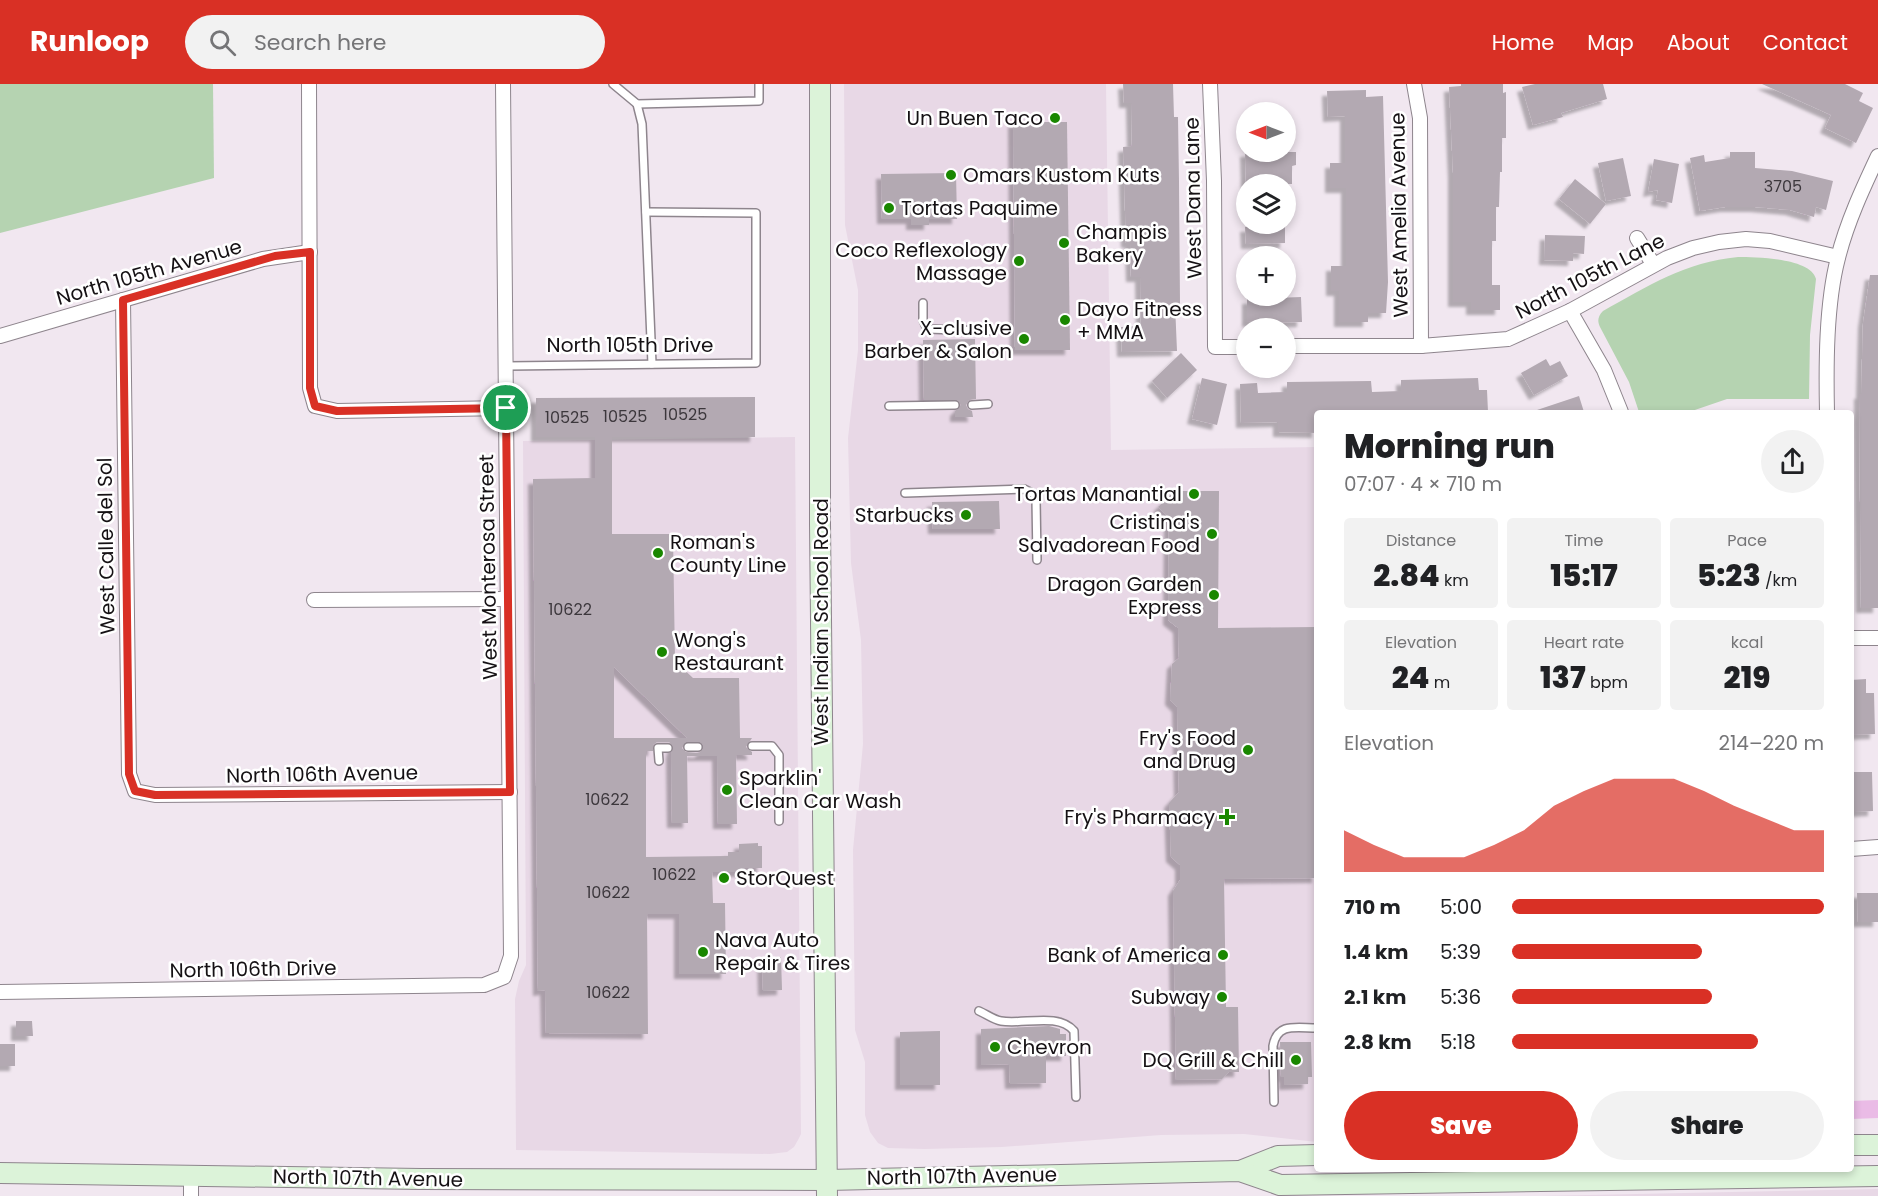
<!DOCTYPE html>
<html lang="en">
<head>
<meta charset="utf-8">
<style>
	:root { --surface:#fff; --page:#f2f2f2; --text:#202124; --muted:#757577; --accent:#d93025 }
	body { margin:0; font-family:Poppins,sans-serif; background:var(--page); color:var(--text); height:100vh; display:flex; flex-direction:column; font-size:22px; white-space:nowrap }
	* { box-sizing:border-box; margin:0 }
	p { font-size:20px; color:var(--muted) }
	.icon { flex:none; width:33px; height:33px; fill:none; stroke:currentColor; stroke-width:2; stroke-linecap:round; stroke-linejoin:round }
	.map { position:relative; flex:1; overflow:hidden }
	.sheet { position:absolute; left:1314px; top:326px; width:540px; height:762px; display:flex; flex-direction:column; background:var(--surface); border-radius:6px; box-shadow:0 3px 9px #0003 }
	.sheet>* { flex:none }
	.needle { width:39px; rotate:270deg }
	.tools { position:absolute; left:1236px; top:18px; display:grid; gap:12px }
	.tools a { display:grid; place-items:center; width:60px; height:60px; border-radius:50%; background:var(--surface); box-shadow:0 3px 9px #0003; font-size:30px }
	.pin { position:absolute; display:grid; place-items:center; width:51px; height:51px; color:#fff; margin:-26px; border:3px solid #fff; border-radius:50%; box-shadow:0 2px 6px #0007 }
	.round { display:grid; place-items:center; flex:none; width:63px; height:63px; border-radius:32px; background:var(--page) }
	.headline { display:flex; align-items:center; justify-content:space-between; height:102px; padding:0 30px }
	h1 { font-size:33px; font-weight:800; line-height:45px }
	.stats { display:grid; grid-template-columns:repeat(3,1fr); gap:9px; height:102px; padding:6px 30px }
	.stats div { display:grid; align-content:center; border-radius:6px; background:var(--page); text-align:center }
	.stats b { font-size:30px; font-weight:800 }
	.stats small { font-size:16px; font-weight:400 }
	.stats p { font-size:16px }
	.chart { height:168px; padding:12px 30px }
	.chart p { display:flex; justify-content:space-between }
	.chart svg { width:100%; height:108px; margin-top:6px; fill:var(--accent); opacity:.7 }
	.action { display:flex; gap:12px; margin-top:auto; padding:12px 30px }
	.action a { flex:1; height:69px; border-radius:36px; background:var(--accent); color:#fff; font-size:24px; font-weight:800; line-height:69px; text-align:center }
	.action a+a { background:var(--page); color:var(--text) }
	ul { padding:0 30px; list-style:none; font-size:20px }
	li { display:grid; grid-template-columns:96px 72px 1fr; align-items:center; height:45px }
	li i { height:15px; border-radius:8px; background:var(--accent) }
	header { display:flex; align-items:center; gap:36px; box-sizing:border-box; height:84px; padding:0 30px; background:var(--accent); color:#fff }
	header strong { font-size:28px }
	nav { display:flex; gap:33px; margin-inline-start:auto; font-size:21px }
	.search { width:420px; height:54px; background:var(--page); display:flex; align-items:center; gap:15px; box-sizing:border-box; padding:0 21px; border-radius:33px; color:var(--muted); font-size:22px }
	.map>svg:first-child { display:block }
</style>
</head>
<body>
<header>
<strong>Runloop</strong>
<div class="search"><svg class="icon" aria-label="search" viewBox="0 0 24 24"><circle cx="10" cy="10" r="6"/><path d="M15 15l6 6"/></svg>Search here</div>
<nav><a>Home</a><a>Map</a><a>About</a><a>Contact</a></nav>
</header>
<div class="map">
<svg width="1878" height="1112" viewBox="0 0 1878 1112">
	<defs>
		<filter id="shadow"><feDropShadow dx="-5" dy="5" stdDeviation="1.5" flood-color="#0004"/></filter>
	</defs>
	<rect width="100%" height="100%" fill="#f1e7f0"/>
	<!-- built -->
	<g fill="#e8d8e6">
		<polygon points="844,0 1106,0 1111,366 1317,363 1317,1058 1244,1050 1161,1051 1002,1063 925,1065 888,1064 878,1059 870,1048 865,1031 865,978 855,946 853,766 863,660 861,556 851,479 848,354 858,266 858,206 845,141"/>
		<polygon points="795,353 801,1050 798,1056 794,1063 787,1068 770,1070 516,1066 515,915 519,897 526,881 523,357"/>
		<polygon points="1878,1105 1878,1112 1541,1112"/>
	</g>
	<!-- green -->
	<g fill="#b5d3b1">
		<polygon points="0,0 213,0 214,94 0,149"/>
		<path d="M1738 173C1756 173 1811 174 1816 195L1810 251 1809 315H1727L1689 328H1639L1629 298 1600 243C1597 237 1598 232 1603 227 1648 202 1685 178 1738 173Z"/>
	</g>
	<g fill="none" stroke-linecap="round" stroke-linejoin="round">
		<!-- canal -->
		<polyline stroke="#eabbe6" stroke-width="18" points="1851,1026 1878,1025"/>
	</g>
	<!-- building -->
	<g fill="#b3a9b2" fill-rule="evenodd" filter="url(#shadow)">
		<polygon points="1123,0 1173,0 1174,33 1178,33 1179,98 1180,220 1175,220 1177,267 1122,268 1121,243 1141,242 1140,193 1131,193 1130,159 1126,159 1123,63 1132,62 1131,19 1124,19"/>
		<polygon points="1461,0 1503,0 1503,9 1506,8 1506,54 1502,54 1502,88 1500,88 1499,123 1496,123 1496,157 1492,157 1492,201 1500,201 1500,226 1471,226 1471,218 1453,218 1453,89 1449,3 1461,2"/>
		<polygon points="1535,0 1603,0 1607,15 1561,29 1563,33 1533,41 1522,3"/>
		<polygon points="1762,0 1845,0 1863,9 1859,17 1873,24 1856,59 1825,44 1831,31"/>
		<polygon points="1366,6 1366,13 1383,12 1388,198 1386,229 1368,229 1368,238 1339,238 1339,207 1331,207 1331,182 1346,182 1346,104 1330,104 1330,79 1345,79 1345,32 1328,33 1327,7"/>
		<polygon points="1013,38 1067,38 1070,266 1015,266"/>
		<polygon points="1245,68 1296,68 1296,81 1292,82 1292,100 1246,100"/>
		<polygon points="1730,68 1755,68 1755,84 1792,87 1833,97 1826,126 1816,123 1814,133 1790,126 1755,123 1725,123 1700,127 1690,74 1704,71 1705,78 1730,74"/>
		<polygon points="1623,74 1631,112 1606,117 1598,79"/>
		<polygon points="1654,75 1679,80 1672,119 1656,116 1658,106 1648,108"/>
		<polygon points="956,89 957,135 929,135 929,141 911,141 911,135 882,135 881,90"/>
		<polygon points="1575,95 1606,120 1590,140 1559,115"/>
		<polygon points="1256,140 1285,140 1285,159 1246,160 1245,143 1256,143"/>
		<polygon points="1545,151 1585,152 1584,170 1573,169 1573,177 1544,176"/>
		<polygon points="1870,191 1878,191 1878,524 1861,524 1859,310 1861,310 1863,239"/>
		<polygon points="1301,213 1302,238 1260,239 1260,237 1247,238 1247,215"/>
		<polygon points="975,255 976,315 969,316 966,321 968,325 972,327 973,333 955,333 955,327 961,321 957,316 924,316 923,256"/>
		<polygon points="1181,269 1197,286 1167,314 1152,297"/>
		<polygon points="1546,275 1550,282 1560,277 1568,292 1534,311 1521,289"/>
		<polygon points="1202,294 1227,300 1217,341 1192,335"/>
		<polygon points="1478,294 1479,306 1487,306 1488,328 1317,328 1317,349 1278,348 1278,338 1241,339 1240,300 1257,299 1258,309 1287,308 1287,298 1371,297 1372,308 1401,307 1401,296"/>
		<polygon points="1579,312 1584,328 1537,328 1537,326"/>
		<path d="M755 313V353H612V450H673L675 577 693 594H739L740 654H752L746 663 752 668V671H736L737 740H718L717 672H687L688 739H672L671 669 673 662 669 658H657L653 661V667H646V773L728 772V768H739V760L758 759V762H762V784H742V788H712L713 819H725L726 890H679V830H647L648 950 546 949 545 906 538 907 533 395 595 394V353H536V314ZM614 583 687 654H614ZM686 658H700L703 661V665L699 669 686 668 682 664Z"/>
		<polygon points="1175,407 1219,407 1218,544 1317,543 1317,794 1224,795 1226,923 1238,923 1239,988 1229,988 1222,995 1176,996 1173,807 1180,796 1180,781 1171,773 1169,719 1179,708 1177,623 1170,616 1172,580 1179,574 1178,544 1168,536 1169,434 1158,423"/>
		<polygon points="999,417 1000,445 933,445 932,418"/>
		<polygon points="1866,595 1866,609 1874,609 1875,650 1851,651 1851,596"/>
		<polygon points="1851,688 1872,688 1873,727 1855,728 1855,717 1851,717"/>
		<polygon points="1857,809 1878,809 1878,838 1858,838"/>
		<polygon points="762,873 781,873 782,906 763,907"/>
		<polygon points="16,937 32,937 33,952 16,952"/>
		<polygon points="1049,942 1060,945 1060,950 1066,950 1066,972 1046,972 1046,999 1010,1000 1009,980 981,981 981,945"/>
		<polygon points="940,947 940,1001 900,1001 900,948"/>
		<polygon points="1280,958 1311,958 1312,993 1308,993 1308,1000 1284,1001 1284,993 1281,993"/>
		<rect x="0" y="960" width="15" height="22"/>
	</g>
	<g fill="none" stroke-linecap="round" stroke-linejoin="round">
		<defs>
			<g id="lane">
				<polyline points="613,0 637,20 642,40 652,280"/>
				<polyline points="637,20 759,17 759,0"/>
				<polyline points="923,219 923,236 927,245 988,247"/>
				<polyline points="506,282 756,279 756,129 646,128"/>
				<polyline points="972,321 988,320"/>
				<polyline points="889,322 955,321"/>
				<polyline points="905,409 1024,405 1034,410 1036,415 1037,476"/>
				<polyline points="752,662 772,662 779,671 779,737"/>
				<polyline points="688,663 698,663"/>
				<polyline points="659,677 658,664 668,664"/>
				<path d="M979 927C986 930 994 936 1001 937 1023 941 1058 928 1074 947L1076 1013"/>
				<path d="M1274 1018 1273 962C1277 938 1297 944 1317 944"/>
			</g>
			<g id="street">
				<polyline points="309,0 310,304 315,322 337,327 506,324"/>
				<polyline points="1210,0 1214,97 1215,263 1246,263"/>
				<polyline points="1414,0 1420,34 1421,262"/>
				<polyline points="1637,154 1653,180"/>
				<polyline points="123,216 129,690 135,707 155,711 510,708"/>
				<polyline points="1570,227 1604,286 1621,328"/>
				<polyline points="0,252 263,175 310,168"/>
				<polyline points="1286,262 1421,262 1508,255 1570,227 1667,174 1693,164 1719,158 1746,155 1770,157 1838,173"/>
				<path d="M1827 328C1826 281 1826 220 1838 174 1847 138 1863 104 1878 72"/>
				<polyline points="314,516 507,515"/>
				<polyline points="1851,554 1878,554"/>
				<polyline points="1851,765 1878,763"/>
				<polyline points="0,908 484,901 504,893 511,872 503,0"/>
				<polyline points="191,1092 191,1112"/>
			</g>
			<g id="secondary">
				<polyline points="820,0 820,440 827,1112"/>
				<polyline points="1851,1061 1878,1061"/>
				<polyline points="1240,1087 1278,1072 1317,1071"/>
				<polyline points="0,1089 421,1095 827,1096 1240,1087 1280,1101 1878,1092"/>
			</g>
		</defs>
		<!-- lane casing -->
		<use href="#lane" stroke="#8e858d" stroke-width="10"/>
		<!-- street casing -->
		<use href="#street" stroke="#8e858d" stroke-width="16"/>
		<!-- secondary casing -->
		<use href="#secondary" stroke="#8e858d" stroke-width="22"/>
		<!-- lane -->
		<use href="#lane" stroke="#fff" stroke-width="7"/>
		<!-- street -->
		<use href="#street" stroke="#fff" stroke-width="14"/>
		<!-- secondary -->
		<use href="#secondary" stroke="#dcf3d9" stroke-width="20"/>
	</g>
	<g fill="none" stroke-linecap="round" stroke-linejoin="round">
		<defs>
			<polygon id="route" points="310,168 310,304 315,322 337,327 506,324 510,708 155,711 135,707 129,690 123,216 275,172"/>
		</defs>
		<!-- route casing -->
		<use href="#route" stroke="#fff" stroke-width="12"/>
		<!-- route -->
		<use href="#route" stroke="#d93025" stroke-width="8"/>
	</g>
	<!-- markers -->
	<g fill="#198700" stroke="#fff" stroke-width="2">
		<circle cx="1055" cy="34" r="6"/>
		<circle cx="951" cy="91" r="6"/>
		<circle cx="889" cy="124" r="6"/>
		<circle cx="1064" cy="159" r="6"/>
		<circle cx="1019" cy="177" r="6"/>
		<circle cx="1065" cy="236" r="6"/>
		<circle cx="1024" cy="255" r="6"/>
		<circle cx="1194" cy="410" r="6"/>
		<circle cx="966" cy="431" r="6"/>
		<circle cx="1212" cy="450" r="6"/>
		<circle cx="658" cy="469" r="6"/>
		<circle cx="1214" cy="511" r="6"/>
		<circle cx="662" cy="568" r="6"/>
		<circle cx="1248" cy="666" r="6"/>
		<circle cx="727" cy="706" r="6"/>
		<path d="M1224 724h6v6h6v6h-6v6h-6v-6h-6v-6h6z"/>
		<circle cx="724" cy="794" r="6"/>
		<circle cx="703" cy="868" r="6"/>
		<circle cx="1223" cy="871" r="6"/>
		<circle cx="1222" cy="913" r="6"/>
		<circle cx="995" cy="963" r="6"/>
		<circle cx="1296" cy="976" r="6"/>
	</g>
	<g text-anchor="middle" stroke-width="5" stroke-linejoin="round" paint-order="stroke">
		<!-- number labels -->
		<g font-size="16" fill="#3c373c">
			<text x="1783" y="108">3705</text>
			<text x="685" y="336">10525</text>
			<text x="625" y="338">10525</text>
			<text x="567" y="339">10525</text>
			<text x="570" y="531">10622</text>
			<text x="607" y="721">10622</text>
			<text x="674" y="796">10622</text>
			<text x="608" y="814">10622</text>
			<text x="608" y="914">10622</text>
		</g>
		<!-- poi labels -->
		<g font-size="20" fill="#151114" stroke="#fff" text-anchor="end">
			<text x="1043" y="41">Un Buen Taco</text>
			<text x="963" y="98" text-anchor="start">Omars Kustom Kuts</text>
			<text x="901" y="131" text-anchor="start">Tortas Paquime</text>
			<text x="1076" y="155" text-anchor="start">Champis<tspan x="1076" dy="23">Bakery</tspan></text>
			<text x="1007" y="173">Coco Reflexology<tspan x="1007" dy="23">Massage</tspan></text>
			<text x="1077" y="232" text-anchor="start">Dayo Fitness<tspan x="1077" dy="23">+ MMA</tspan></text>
			<text x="1012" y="251">X-clusive<tspan x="1012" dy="23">Barber &amp; Salon</tspan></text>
			<text x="1182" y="417">Tortas Manantial</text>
			<text x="954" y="438">Starbucks</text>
			<text x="1200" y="445">Cristina's<tspan x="1200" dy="23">Salvadorean Food</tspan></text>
			<text x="670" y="465" text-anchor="start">Roman's<tspan x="670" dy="23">County Line</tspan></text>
			<text x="1202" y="507">Dragon Garden<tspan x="1202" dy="23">Express</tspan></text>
			<text x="674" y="563" text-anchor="start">Wong's<tspan x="674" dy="23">Restaurant</tspan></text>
			<text x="1236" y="661">Fry's Food<tspan x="1236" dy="23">and Drug</tspan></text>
			<text x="739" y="701" text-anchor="start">Sparklin'<tspan x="739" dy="23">Clean Car Wash</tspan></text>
			<text x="1215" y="740">Fry's Pharmacy</text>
			<text x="736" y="801" text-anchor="start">StorQuest</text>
			<text x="715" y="863" text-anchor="start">Nava Auto<tspan x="715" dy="23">Repair &amp; Tires</tspan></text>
			<text x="1211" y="878">Bank of America</text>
			<text x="1210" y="920">Subway</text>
			<text x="1007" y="970" text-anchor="start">Chevron</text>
			<text x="1284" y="983">DQ Grill &amp; Chill</text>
		</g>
		<!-- street labels -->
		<g font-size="20" fill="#151114" stroke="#fff">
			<text transform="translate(1193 114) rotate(-91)" y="7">West Dana Lane</text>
			<text transform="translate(1399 131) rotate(-91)" y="7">West Amelia Avenue</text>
			<text transform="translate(149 188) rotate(-16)" y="7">North 105th Avenue</text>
			<text transform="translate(1590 192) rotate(-27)" y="7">North 105th Lane</text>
			<text x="630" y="268">North 105th Drive</text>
			<text transform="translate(106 462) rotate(-91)" y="7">West Calle del Sol</text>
			<text transform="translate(488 483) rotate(-91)" y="7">West Monterosa Street</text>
			<text transform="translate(821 538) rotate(-90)" y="7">West Indian School Road</text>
			<text transform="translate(322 690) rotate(-1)" y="7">North 106th Avenue</text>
			<text transform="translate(253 885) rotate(-1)" y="7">North 106th Drive</text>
			<text transform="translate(962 1092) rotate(-1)" y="7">North 107th Avenue</text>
			<text transform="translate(368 1094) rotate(1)" y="7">North 107th Avenue</text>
		</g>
	</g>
</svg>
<div class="tools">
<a><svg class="needle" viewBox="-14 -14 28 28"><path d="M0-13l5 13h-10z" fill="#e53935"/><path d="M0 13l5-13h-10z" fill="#757577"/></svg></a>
<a><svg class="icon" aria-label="layers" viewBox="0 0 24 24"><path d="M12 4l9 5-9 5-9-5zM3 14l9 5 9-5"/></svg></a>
<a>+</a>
<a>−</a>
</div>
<div class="pin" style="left:506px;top:324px;background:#1e9e55"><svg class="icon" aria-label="arrive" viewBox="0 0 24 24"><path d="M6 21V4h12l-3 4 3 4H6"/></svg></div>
<section class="sheet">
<div class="headline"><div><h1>Morning run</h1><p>07:07 · 4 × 710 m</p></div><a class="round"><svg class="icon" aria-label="share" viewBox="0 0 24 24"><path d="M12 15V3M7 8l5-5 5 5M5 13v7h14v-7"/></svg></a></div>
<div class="stats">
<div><p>Distance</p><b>2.84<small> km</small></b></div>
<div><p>Time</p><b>15:17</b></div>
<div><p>Pace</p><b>5:23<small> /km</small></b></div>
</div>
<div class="stats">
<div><p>Elevation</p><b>24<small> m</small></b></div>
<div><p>Heart rate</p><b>137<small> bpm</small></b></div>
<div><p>kcal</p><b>219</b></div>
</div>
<div class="chart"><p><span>Elevation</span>214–220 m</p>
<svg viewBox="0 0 160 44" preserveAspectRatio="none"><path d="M0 44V27L10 33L20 38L30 38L40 38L50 33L60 27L70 17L80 11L90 6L100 6L110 6L120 11L130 17L140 22L150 27L160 27V44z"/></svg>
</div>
<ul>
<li><b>710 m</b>5:00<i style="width:100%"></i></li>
<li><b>1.4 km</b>5:39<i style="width:61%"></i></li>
<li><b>2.1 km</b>5:36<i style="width:64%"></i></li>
<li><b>2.8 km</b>5:18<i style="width:79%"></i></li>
</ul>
<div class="action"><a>Save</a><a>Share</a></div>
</section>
</div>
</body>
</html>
